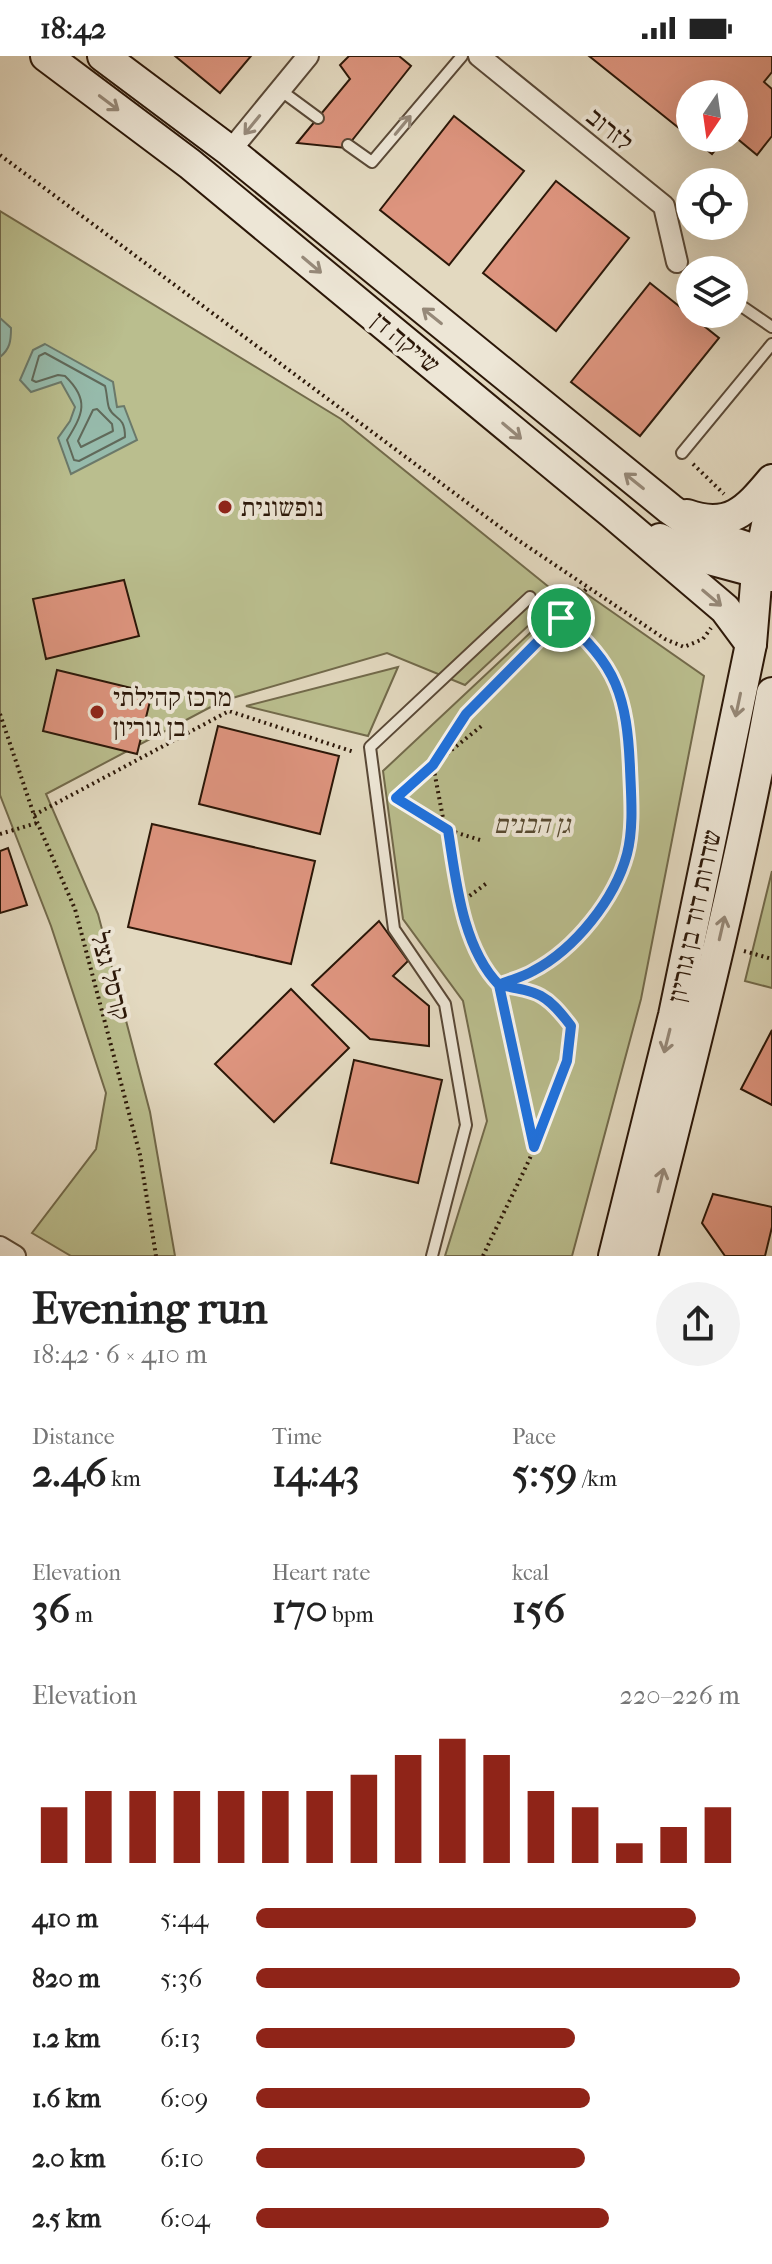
<!DOCTYPE html>
<html lang="en">
<head>
<meta charset="utf-8">
<style>
	:root { --surface:#fff; --page:#f2f2f2; --text:#222; --muted:#767676; --accent:#8f2418 }
	body { margin:0; font-family:"IM FELL French Canon","Frank Ruhl Libre",serif; background:var(--page); color:var(--text); height:100vh; display:flex; flex-direction:column; font-size:30px; white-space:nowrap }
	* { box-sizing:border-box; margin:0 }
	p { font-size:26px; color:var(--muted) }
	.icon { flex:none; width:44px; height:44px; fill:none; stroke:currentColor; stroke-width:2; stroke-linecap:round; stroke-linejoin:round }
	.map { position:relative; height:1200px; overflow:hidden }
	.drawer { display:flex; flex-direction:column; background:var(--surface); flex:1 }
	.drawer>* { flex:none }
	.needle { width:52px; rotate:193deg }
	.fabs { position:absolute; left:676px; top:24px; display:grid; gap:16px }
	.fabs a { display:grid; place-items:center; width:72px; height:72px; border-radius:50%; background:var(--surface); box-shadow:0 8px 32px #0002; font-size:40px }
	.pin { position:absolute; display:grid; place-items:center; width:68px; height:68px; color:#fff; margin:-34px; border:4px solid #fff; border-radius:50%; box-shadow:0 2px 8px #0007 }
	.round { display:grid; place-items:center; flex:none; width:84px; height:84px; border-radius:42px; background:var(--page) }
	.headline { display:flex; align-items:center; justify-content:space-between; height:136px; padding:0 32px }
	h1 { font-size:44px; font-weight:700; line-height:60px }
	.metrics { display:grid; grid-template-columns:repeat(3,1fr); gap:12px; height:136px; padding:8px 32px }
	.metrics div { display:grid; align-content:center }
	.metrics b { font-size:40px; font-weight:700 }
	.metrics small { font-size:22px; font-weight:400 }
	.metrics p { font-size:22px }
	.chart { height:224px; padding:16px 32px }
	.chart p { display:flex; justify-content:space-between }
	.chart svg { width:100%; height:144px; margin-top:8px; stroke:var(--accent); stroke-width:6 }
	ul { padding:0 32px; list-style:none; font-size:26px }
	li { display:grid; grid-template-columns:128px 96px 1fr; align-items:center; height:60px }
	li i { height:20px; border-radius:10px; background:var(--accent) }
	.status { display:flex; justify-content:space-between; align-items:center; height:56px; padding:0 40px; background:var(--surface); direction:ltr }
	.status svg { height:22px; fill:currentColor }
	.map>svg:first-child { display:block }
</style>
</head>
<body>
<div class="status"><b>18:42</b><svg viewBox="0 0 49 12"><path d="M0 12V9h3v3zM5 12V6h3v6zM10 12V3h3v9zM15 12V0h3v12zM26 1h20v11H26zM47 4h2v5h-2z"/></svg></div>
<div class="map">
<svg width="772" height="1200" viewBox="0 0 772 1200">
	<rect width="100%" height="100%" fill="#e3d9c0"/>
	<filter id="stains"><feTurbulence type="fractalNoise" baseFrequency=".0025" numOctaves="4"/><feColorMatrix values="0 0 0 0 .2 0 0 0 0 .09 0 0 0 0 .02 0 0 0 .5 -.17"/></filter>
	<radialGradient id="worn" r=".72"><stop offset=".6" stop-color="#630" stop-opacity="0"/><stop offset="1" stop-color="#630" stop-opacity=".3"/></radialGradient>
	<!-- green -->
	<g fill="#babe8e" stroke="#726a4b" stroke-width="2">
		<polygon points="0,155 341,363 560,540 465,629 387,597 222,645 46,738 98,858 150,1056 175,1200 71,1200 32,1177 96,1093 106,1037 51,870 0,739"/>
		<polygon points="578,532 704,620 641,943 572,1200 445,1200 487,1065 463,945 403,863 383,715"/>
		<polygon points="398,611 368,680 246,650"/>
		<polygon points="772,815 772,932 745,925"/>
	</g>
	<!-- water -->
	<g fill="#96bbac" stroke="#6b796a" stroke-width="2">
		<path d="M0 262 11 272C11 285 10 293 0 301Z"/>
		<polygon points="45,288 113,326 117,351 124,350 137,384 71,418 58,382 70,365 75,351 61,326 31,336 20,324 33,294"/>
	</g>
	<g fill="none" stroke-linecap="round" stroke-linejoin="round">
		<!-- shore -->
		<g stroke="#60695a" stroke-width="2">
			<path d="M45 297 105 330C107 337 107 346 109 352 114 364 125 359 125 381L79 405 74 404 67 384C83 358 90 344 65 320L58 319 36 326 32 324 39 300Z"/>
			<polygon points="97,353 112,368 113,375 81,391 78,385 93,354"/>
		</g>
	</g>
	<!-- building -->
	<g fill="#dd947e" stroke="#2b1708" stroke-width="2">
		<polygon points="175,0 251,0 220,37"/>
		<polygon points="349,0 399,0 411,10 346,92 297,87 350,23 340,9"/>
		<polygon points="589,0 772,0 772,16 764,26 772,33 772,80 757,99 734,80 734,38 690,38 690,81"/>
		<polygon points="454,60 524,115 449,209 380,154"/>
		<polygon points="692,82 725,82 712,98"/>
		<polygon points="556,125 629,182 556,275 483,217"/>
		<polygon points="650,227 719,282 640,380 571,326"/>
		<polygon points="124,524 139,580 46,603 33,543"/>
		<polygon points="57,614 152,637 137,698 43,675"/>
		<polygon points="218,670 339,700 320,778 199,748"/>
		<polygon points="152,768 315,805 291,908 128,871"/>
		<polygon points="8,792 27,849 0,857 0,795"/>
		<polygon points="379,865 408,905 393,920 429,950 429,990 370,983 312,929"/>
		<polygon points="291,933 349,992 274,1066 215,1008"/>
		<polygon points="772,974 772,1049 741,1033"/>
		<polygon points="354,1004 442,1024 418,1127 331,1107"/>
		<polygon points="713,1138 772,1151 772,1171 765,1200 725,1200 702,1167"/>
	</g>
	<g fill="none" stroke-linecap="round" stroke-linejoin="round">
		<defs>
			<g id="lane">
				<polyline points="280,34 318,62"/>
				<polyline points="348,89 372,106 462,0"/>
				<polyline points="734,245 772,271"/>
				<polyline points="682,397 772,288"/>
				<polyline points="432,1200 466,1069 445,948 394,873 370,691 530,541"/>
			</g>
			<g id="street">
				<polyline points="479,0 664,150 677,206"/>
				<polyline points="230,95 308,0"/>
				<polyline points="0,1191 15,1200"/>
			</g>
			<g id="secondary">
				<polyline points="46,0 190,108 612,457 725,553 751,588"/>
				<path d="M103 0 230 95 670 453C686 465 701 475 719 482 738 490 757 491 772 505"/>
				<path d="M687 459C729 474 747 454 772 424"/>
				<polyline points="660,483 687,497 772,520"/>
				<polyline points="614,1200 674,959 751,588 757,516 772,445"/>
				<path d="M642 1200C689 1013 738 826 772 637"/>
			</g>
		</defs>
		<!-- lane casing -->
		<use href="#lane" stroke="#594836" stroke-width="14"/>
		<!-- street casing -->
		<use href="#street" stroke="#594836" stroke-width="24"/>
		<!-- secondary casing -->
		<use href="#secondary" stroke="#2b1708" stroke-width="34"/>
		<!-- path -->
		<g stroke="#2b1708" stroke-width="4" stroke-dasharray="2 4" stroke-linecap="butt">
			<polyline points="0,99 512,480 665,583 684,591 703,583 711,572"/>
			<polyline points="693,408 724,438"/>
			<path d="M561 562C588 584 614 611 623 645 629 665 629 690 630 712 631 739 634 771 627 798 614 843 575 893 533 915 523 921 510 924 499 929L484 914 459 847 433 709 466 658Z"/>
			<polyline points="561,562 588,531"/>
			<polyline points="0,658 34,759 75,853 140,1099 156,1200"/>
			<polyline points="34,759 229,655 354,696"/>
			<polyline points="0,778 37,767"/>
			<polyline points="480,784 448,774 396,742 433,709 484,668"/>
			<polyline points="460,847 487,827"/>
			<polyline points="744,895 772,903"/>
			<path d="M483 1200C517 1126 562 1051 571 970 546 937 539 936 499 929L534 1091"/>
		</g>
		<!-- lane -->
		<use href="#lane" stroke="#ede6d6" stroke-width="10"/>
		<!-- street -->
		<use href="#street" stroke="#ede6d6" stroke-width="20"/>
		<!-- secondary -->
		<use href="#secondary" stroke="#ede6d6" stroke-width="30"/>
	</g>
	<!-- one-way arrows -->
	<defs><path id="oneway-shaft" d="M-6 0H5M1.5-3L5.5 0L1.5 3" fill="none" stroke-width="1.6" stroke-linecap="round" stroke-linejoin="round" transform="scale(2)"/></defs>
	<g stroke="#968979">
		<use href="#oneway-shaft" transform="translate(109 47) rotate(37)"/>
		<use href="#oneway-shaft" transform="translate(252 69) rotate(129)"/>
		<use href="#oneway-shaft" transform="translate(403 69) rotate(-50)"/>
		<use href="#oneway-shaft" transform="translate(312 209) rotate(40)"/>
		<use href="#oneway-shaft" transform="translate(432 260) rotate(-141)"/>
		<use href="#oneway-shaft" transform="translate(512 375) rotate(40)"/>
		<use href="#oneway-shaft" transform="translate(634 425) rotate(-141)"/>
		<use href="#oneway-shaft" transform="translate(712 542) rotate(40)"/>
		<use href="#oneway-shaft" transform="translate(738 649) rotate(102)"/>
		<use href="#oneway-shaft" transform="translate(722 872) rotate(-77)"/>
		<use href="#oneway-shaft" transform="translate(667 985) rotate(104)"/>
		<use href="#oneway-shaft" transform="translate(661 1124) rotate(-76)"/>
	</g>
	<g fill="none" stroke-linecap="round" stroke-linejoin="round">
		<defs>
			<path id="route" d="M561 562 466 658 433 709 396 742 448 774C456 824 462 891 499 929L534 1091 567 1005 571 970C546 937 539 936 499 929 510 924 523 921 533 915 575 893 615 843 627 798 634 771 631 739 630 712 627 642 617 607 561 562"/>
		</defs>
		<!-- route casing -->
		<use href="#route" stroke="#fff" stroke-width="16"/>
		<!-- route -->
		<use href="#route" stroke="#1a73e8" stroke-width="10"/>
	</g>
	<!-- markers -->
	<g fill="#8f2418" stroke="#ede6d6" stroke-width="3">
		<circle cx="225" cy="451" r="8"/>
		<circle cx="97" cy="656" r="8"/>
	</g>
	<g text-anchor="middle" stroke-width="8" stroke-linejoin="round" paint-order="stroke">
		<!-- street labels -->
		<g font-size="26" fill="#2b1708" stroke="#ede6d6">
			<text transform="translate(610 73) rotate(39)" y="9">לזרוב</text>
			<text transform="translate(406 286) rotate(40)" y="9">שייקה דן</text>
			<text transform="translate(694 860) rotate(-78)" y="9">שדרות דוד בן גוריון</text>
			<text transform="translate(111 920) rotate(75)" y="9">קרסל גצל</text>
		</g>
		<!-- poi labels -->
		<g font-size="26" fill="#2b1708" stroke="#ede6d6" text-anchor="start">
			<text x="241" y="460">נופשונית</text>
			<text x="113" y="650">מרכז קהילתי<tspan x="113" dy="30">בן גוריון</tspan></text>
		</g>
		<!-- park labels -->
		<g font-size="26" font-style="italic" fill="#564930" stroke="#ede6d6">
			<text x="532" y="777">גן הבנים</text>
		</g>
	</g>
	<rect width="100%" height="100%" filter="url(#stains)"/>
	<rect width="100%" height="100%" fill="url(#worn)"/>
</svg>
<div class="fabs">
<a><svg class="needle" viewBox="-14 -14 28 28"><path d="M0-13l5 13h-10z" fill="#e53935"/><path d="M0 13l5-13h-10z" fill="#767676"/></svg></a>
<a><svg class="icon" aria-label="locate" viewBox="0 0 24 24"><circle cx="12" cy="12" r="6"/><path d="M12 2v4M12 18v4M2 12h4M18 12h4"/></svg></a>
<a><svg class="icon" aria-label="layers" viewBox="0 0 24 24"><path d="M12 4l9 5-9 5-9-5zM3 14l9 5 9-5"/></svg></a>
</div>
<div class="pin" style="left:561px;top:562px;background:#1e9e55"><svg class="icon" aria-label="arrive" viewBox="0 0 24 24"><path d="M6 21V4h12l-3 4 3 4H6"/></svg></div>
</div>
<section class="drawer">
<div class="headline"><div><h1>Evening run</h1><p>18:42 · 6 × 410 m</p></div><a class="round"><svg class="icon" aria-label="share" viewBox="0 0 24 24"><path d="M12 15V3M7 8l5-5 5 5M5 13v7h14v-7"/></svg></a></div>
<div class="metrics">
<div><p>Distance</p><b>2.46<small> km</small></b></div>
<div><p>Time</p><b>14:43</b></div>
<div><p>Pace</p><b>5:59<small> /km</small></b></div>
</div>
<div class="metrics">
<div><p>Elevation</p><b>36<small> m</small></b></div>
<div><p>Heart rate</p><b>170<small> bpm</small></b></div>
<div><p>kcal</p><b>156</b></div>
</div>
<div class="chart"><p><span>Elevation</span>220–226 m</p>
<svg viewBox="0 0 160 44" preserveAspectRatio="none"><path d="M5 44V27M15 44V22M25 44V22M35 44V22M45 44V22M55 44V22M65 44V22M75 44V17M85 44V11M95 44V6M105 44V11M115 44V22M125 44V27M135 44V38M145 44V33M155 44V27"/></svg>
</div>
<ul>
<li><b>410 m</b>5:44<i style="width:91%"></i></li>
<li><b>820 m</b>5:36<i style="width:100%"></i></li>
<li><b>1.2 km</b>6:13<i style="width:66%"></i></li>
<li><b>1.6 km</b>6:09<i style="width:69%"></i></li>
<li><b>2.0 km</b>6:10<i style="width:68%"></i></li>
<li><b>2.5 km</b>6:04<i style="width:73%"></i></li>
</ul>
</section>
</body>
</html>
